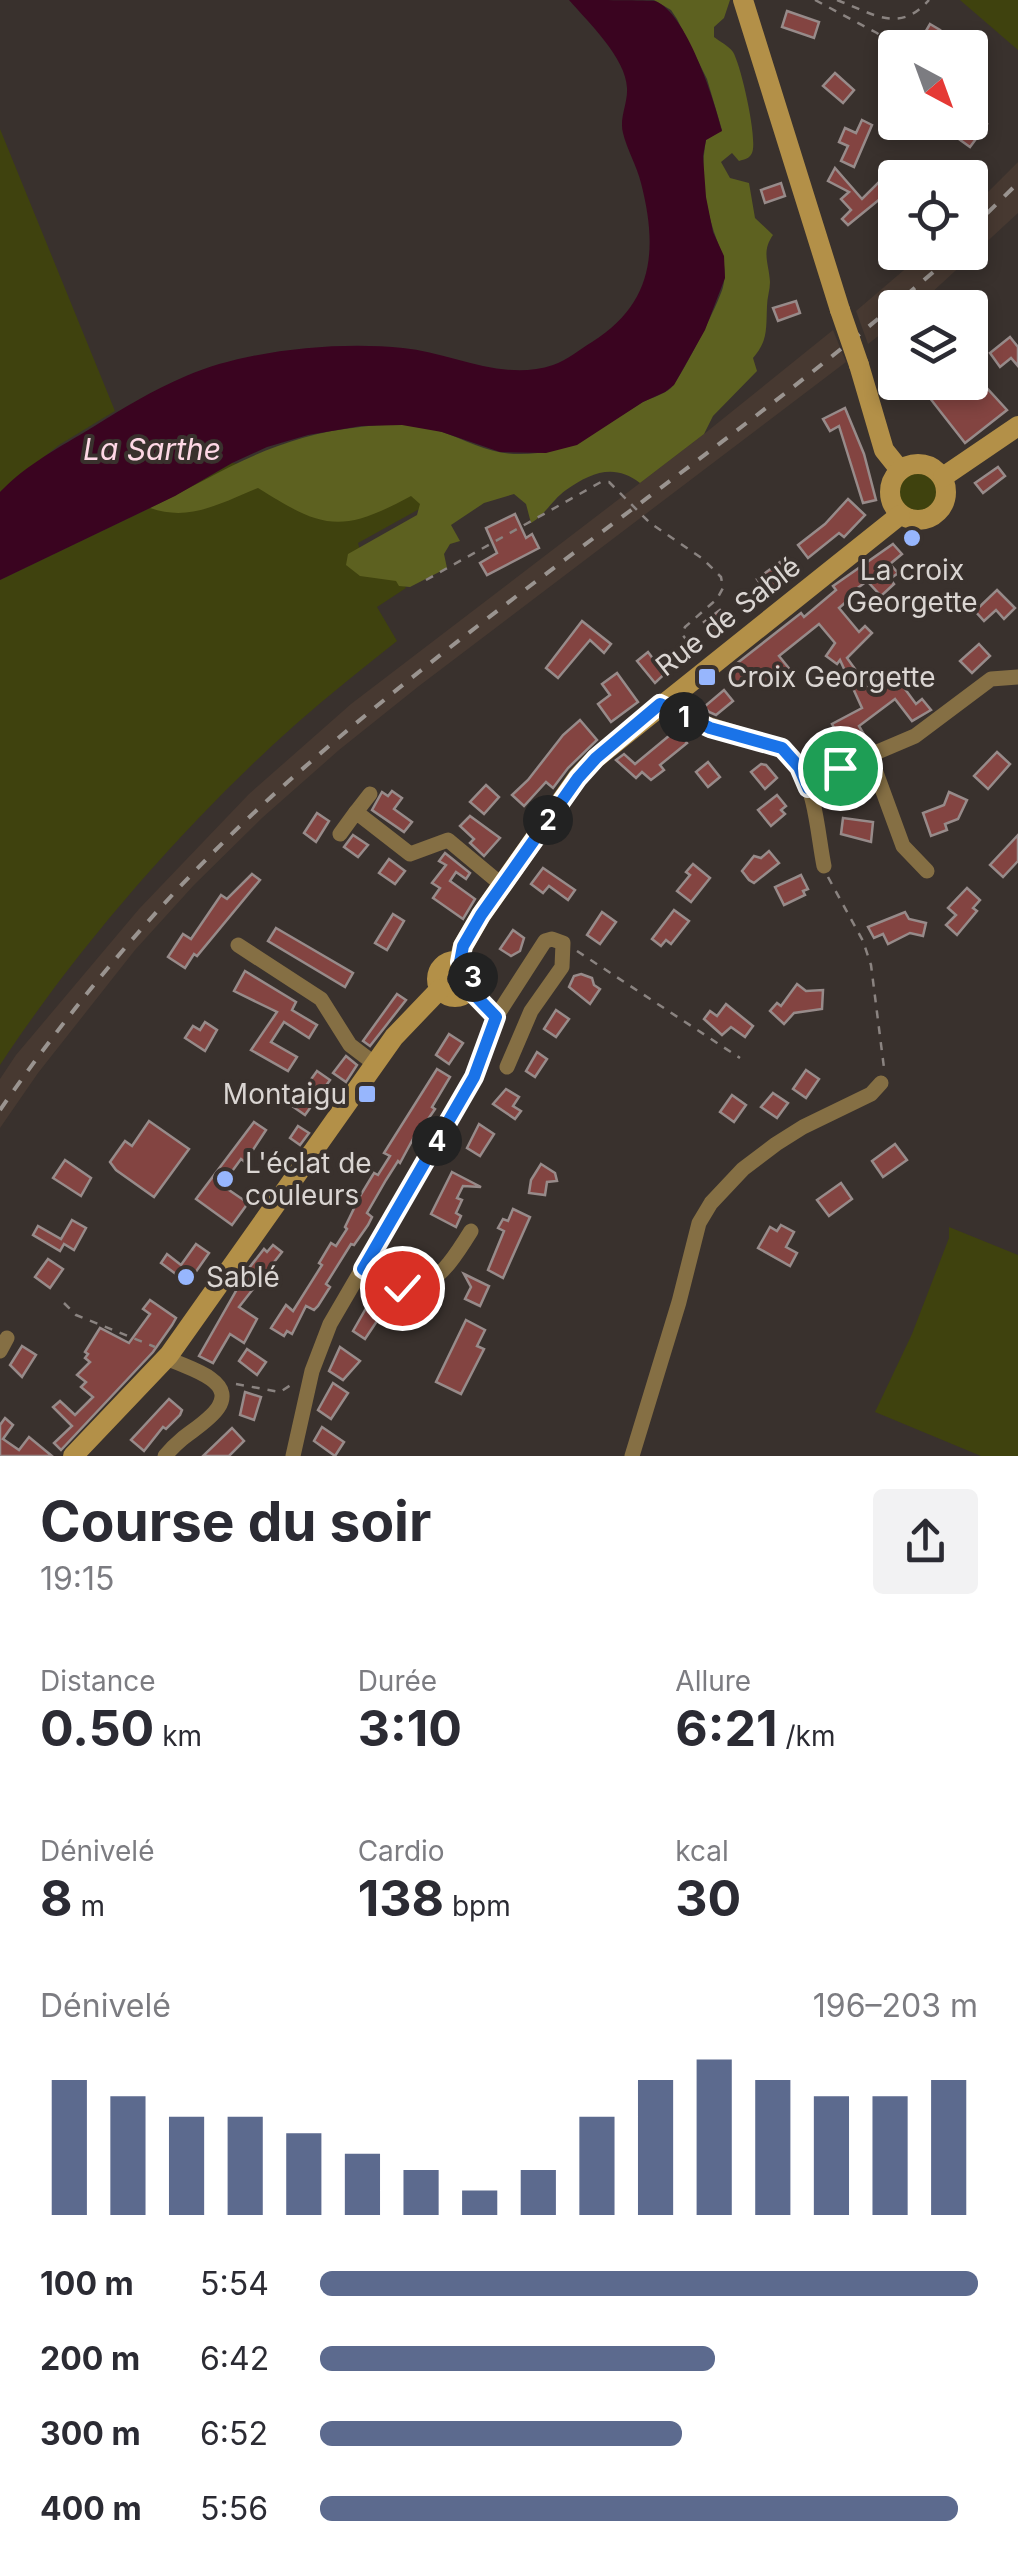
<!DOCTYPE html>
<html lang="fr">
<head>
<meta charset="utf-8">
<style>
	:root { --surface:#fff; --page:#f2f2f3; --text:#2b2b33; --muted:#7c7c81; --accent:#5c6a8e }
	body { margin:0; font-family:Inter,sans-serif; background:var(--page); color:var(--text); height:100vh; display:flex; flex-direction:column; font-size:38px; white-space:nowrap }
	* { box-sizing:border-box; margin:0 }
	p { font-size:32px; color:var(--muted) }
	.icon { flex:none; width:55px; height:55px; fill:none; stroke:currentColor; stroke-width:2; stroke-linecap:round; stroke-linejoin:round }
	.map { position:relative; height:1456px; overflow:hidden }
	.details { display:flex; flex-direction:column; background:var(--surface); flex:1 }
	.details>* { flex:none }
	.needle { width:65px; rotate:139deg }
	.controls { position:absolute; left:878px; top:30px; display:grid; gap:20px }
	.controls a { display:grid; place-items:center; width:110px; height:110px; border-radius:10px; background:var(--surface); box-shadow:0 5px 15px #0003; font-size:50px }
	.pin { position:absolute; display:grid; place-items:center; width:85px; height:85px; color:#fff; margin:-42px; border:5px solid #fff; border-radius:50%; box-shadow:0 2px 10px #0007 }
	.km { position:absolute; width:50px; height:50px; margin:-25px; border-radius:50%; background:#222; color:#fff; font-size:28px; line-height:50px; text-align:center }
	.round { display:grid; place-items:center; flex:none; width:105px; height:105px; border-radius:10px; background:var(--page) }
	.overview { display:flex; align-items:center; justify-content:space-between; height:170px; padding:0 40px }
	h1 { font-size:55px; font-weight:700; line-height:75px }
	.stats { display:grid; grid-template-columns:repeat(3,1fr); gap:15px; height:170px; padding:10px 40px }
	.stats div { display:grid; align-content:center }
	.stats b { font-size:50px; font-weight:700 }
	.stats small { font-size:28px; font-weight:400 }
	.stats p { font-size:28px }
	.chart { height:280px; padding:20px 40px }
	.chart p { display:flex; justify-content:space-between }
	.chart svg { width:100%; height:180px; margin-top:10px; stroke:var(--accent); stroke-width:6 }
	ul { padding:0 40px; list-style:none; font-size:32px }
	li { display:grid; grid-template-columns:160px 120px 1fr; align-items:center; height:75px }
	li i { height:25px; border-radius:12px; background:var(--accent) }
	.map>svg:first-child { display:block }
</style>
</head>
<body>
<div class="map">
<svg width="1018" height="1456" viewBox="0 0 1018 1456">
	<rect width="100%" height="100%" fill="#39312d"/>
	<!-- built -->
	<g fill="#473931">
		<polygon points="1018,162 1018,213 916,307 895,308 895,323 868,344 856,311 924,253 970,252 970,210"/>
		<polygon points="833,330 846,362 419,686 339,750 262,818 194,885 135,950 38,1073 0,1128 0,1079 16,1055 139,909 249,794 351,704 704,434"/>
	</g>
	<!-- green -->
	<g fill="#3f420e">
		<polygon points="960,0 1018,0 1018,50"/>
		<polygon points="0,129 115,411 59,445 0,492"/>
		<path d="M232 463 450 492 358 543 364 565 385 561 406 588 377 607 397 641C363 668 329 695 296 724 189 819 79 945 0 1065V580L175 496Z"/>
		<circle cx="918" cy="493" r="23"/>
		<polygon points="949,1227 1018,1255 1018,1456 981,1456 875,1412 912,1334 949,1238"/>
	</g>
	<!-- forest -->
	<path fill="#5d6120" d="M654 0H730L724 18 714 27V37C719 41 729 46 733 52 741 65 758 140 752 153 749 159 745 159 739 161L732 153 721 162 730 178 749 183 755 218 773 235C761 252 769 263 770 282 770 290 767 298 767 306 766 329 768 341 753 358L757 371 713 416 704 434 640 483C615 463 591 472 566 490 552 500 546 514 531 523L526 504 514 494 484 503 451 525 460 541 450 544 444 554 447 568 410 587 399 586 396 581 360 576 346 565 348 554 417 515 420 504 411 496C341 534 323 529 258 488 221 503 190 522 150 508 225 471 274 436 360 427 387 424 416 423 442 432 466 440 488 453 514 454 568 456 595 431 638 405 648 398 662 396 671 388 681 378 719 303 723 287 729 262 717 245 711 222 703 195 701 167 706 140L722 130 707 79 677 19 671 10Z"/>
	<!-- water -->
	<path fill="#3a0420" d="M569 0C591 0 637 0 655 1 686 12 714 99 722 131L706 140 703 156 706 197 713 232 724 256 725 278 705 330 674 385 665 392 643 402 577 445 546 453 500 452 442 432 402 425 361 426 308 435 267 447 232 463 175 496 0 580V492C27 464 60 447 93 427 123 408 153 390 186 376 246 350 338 341 403 348 452 353 503 382 553 365 567 360 579 350 592 342 654 303 658 249 641 183 637 166 627 150 623 133 619 118 628 103 627 88 626 58 588 22 569 0Z"/>
	<!-- building -->
	<g fill="#834441" stroke="#978b8a" stroke-width="2.5">
		<polygon points="787,11 819,22 814,38 782,27"/>
		<polygon points="930,24 940,30 930,48 916,48"/>
		<polygon points="835,73 854,90 843,103 823,86"/>
		<polygon points="974,114 987,124 970,147 956,137"/>
		<polygon points="862,120 872,125 854,167 841,161 848,146 839,142 845,128 856,133"/>
		<polygon points="835,168 862,199 881,180 891,190 848,225 842,219 851,210 841,199 849,192 828,181"/>
		<polygon points="781,183 785,196 765,203 761,190"/>
		<polygon points="796,301 800,313 778,321 773,308"/>
		<polygon points="1010,337 1018,347 1018,366 1011,358 1000,367 990,353"/>
		<polygon points="905,382 924,382 928,390 914,398"/>
		<polygon points="964,382 984,385 1007,410 965,443 929,397 947,387 954,397"/>
		<polygon points="845,408 864,454 876,500 863,503 839,426 830,431 823,419"/>
		<polygon points="998,467 1005,476 983,493 975,483"/>
		<polygon points="848,499 865,515 844,537 839,533 808,558 798,545 825,524"/>
		<polygon points="515,514 526,538 532,534 539,548 487,575 480,563 497,553 486,528"/>
		<polygon points="893,544 902,554 890,564 898,573 890,579 894,584 881,596 867,581 851,593 853,596 839,608 859,632 865,626 872,633 847,658 868,687 891,670 916,704 922,699 931,710 912,721 895,699 859,726 866,738 846,749 832,724 862,708 840,660 837,664 826,656 835,643 819,624 779,656 792,672 775,686 772,681 764,688 753,672 738,684 730,675 734,672 731,668 801,613 804,617 836,590 833,586"/>
		<polygon points="780,562 790,575 767,593 757,579"/>
		<polygon points="997,590 1015,608 1004,619 996,610 984,621 975,611"/>
		<polygon points="720,610 729,621 714,634 704,622"/>
		<polygon points="582,621 611,644 604,653 590,640 558,678 546,668"/>
		<polygon points="979,644 990,656 972,673 960,661"/>
		<polygon points="648,652 657,664 670,654 676,663 655,683 637,661"/>
		<polygon points="617,673 638,702 611,722 598,704 610,695 602,684"/>
		<polygon points="724,690 733,701 716,715 709,712 704,707"/>
		<polygon points="580,720 597,740 568,768 553,788 546,782 524,806 512,795 528,780 563,735"/>
		<polygon points="676,730 687,743 660,765 664,770 651,780 642,772 636,778 616,760 624,754 635,764"/>
		<polygon points="997,752 1010,764 988,789 974,776"/>
		<polygon points="708,762 720,777 708,787 696,772"/>
		<polygon points="761,764 766,765 777,778 765,789 751,772"/>
		<polygon points="486,785 499,797 484,814 470,802"/>
		<polygon points="392,791 402,798 394,809 412,822 404,832 372,810 382,792 388,796"/>
		<polygon points="949,792 967,800 958,819 945,824 947,830 931,836 923,813 944,805"/>
		<polygon points="777,795 786,806 781,810 785,814 771,826 758,810"/>
		<polygon points="317,813 329,821 316,842 304,833"/>
		<polygon points="470,816 500,838 484,856 470,843 474,839 460,826"/>
		<polygon points="843,818 873,822 871,842 841,834"/>
		<polygon points="353,835 368,845 358,857 344,847"/>
		<polygon points="1018,835 1018,861 1003,877 990,865"/>
		<polygon points="769,851 779,863 754,883 749,880 742,871 754,856 761,858"/>
		<polygon points="445,853 470,873 466,879 456,872 450,881 475,899 463,919 433,898 440,888 432,883 446,865 439,861"/>
		<polygon points="389,859 405,871 395,884 379,873"/>
		<polygon points="693,864 710,878 691,902 677,891 690,875 686,872"/>
		<polygon points="543,868 575,890 568,900 549,886 543,893 531,884"/>
		<polygon points="252,874 260,880 197,956 194,954 185,968 168,957 183,934 191,939 221,895 227,899"/>
		<polygon points="801,875 808,889 803,891 805,895 784,905 775,887"/>
		<polygon points="967,888 980,900 973,908 977,911 957,935 946,925 956,915 948,908"/>
		<polygon points="674,910 689,921 671,944 666,940 661,946 652,939"/>
		<polygon points="602,912 616,922 600,944 587,935"/>
		<polygon points="905,912 909,919 926,923 923,936 910,933 888,944 883,934 874,938 868,927"/>
		<polygon points="393,914 404,921 387,950 375,943"/>
		<polygon points="276,928 353,973 345,987 268,941"/>
		<polygon points="513,930 524,938 520,951 511,956 500,949"/>
		<polygon points="245,971 296,1002 292,1010 317,1025 309,1038 284,1022 271,1042 297,1057 288,1071 251,1050 277,1012 234,991"/>
		<polygon points="581,974 592,978 594,985 600,989 590,1004 569,987 574,976"/>
		<polygon points="797,984 806,991 823,990 822,1009 794,1013 784,1024 770,1011 777,1003 781,1006"/>
		<polygon points="397,994 406,1000 370,1046 363,1041"/>
		<polygon points="726,1004 753,1026 745,1037 731,1027 722,1035 704,1019 710,1011 717,1016"/>
		<polygon points="556,1010 569,1019 556,1037 544,1029"/>
		<polygon points="205,1022 217,1030 205,1051 185,1038 193,1026 200,1030"/>
		<polygon points="449,1034 463,1043 449,1064 436,1055"/>
		<polygon points="537,1052 547,1059 535,1077 526,1071"/>
		<polygon points="346,1056 357,1065 346,1082 333,1073"/>
		<polygon points="437,1069 450,1077 432,1107 435,1109 422,1128 420,1126 400,1163 398,1161 386,1180 367,1213 372,1217 368,1225 354,1245 351,1244 326,1284 330,1287 318,1306 314,1310 306,1306 292,1334 287,1331 284,1336 271,1328 286,1305 293,1311 322,1265 319,1263 331,1243 336,1246 347,1229 345,1227 360,1196 374,1173 378,1175 390,1156 384,1153"/>
		<polygon points="806,1070 819,1079 806,1098 793,1089"/>
		<polygon points="317,1071 330,1080 305,1115 292,1106"/>
		<polygon points="506,1089 519,1097 513,1106 521,1111 515,1119 493,1104"/>
		<polygon points="773,1093 788,1103 777,1118 761,1107"/>
		<polygon points="732,1095 746,1105 734,1122 720,1112"/>
		<polygon points="149,1121 189,1149 154,1197 116,1170 110,1162 125,1141 132,1146"/>
		<polygon points="254,1122 266,1130 245,1162 241,1159 230,1174 234,1178 226,1188 248,1203 232,1225 196,1199"/>
		<polygon points="479,1124 494,1134 480,1156 467,1148"/>
		<polygon points="298,1126 309,1133 300,1145 290,1138"/>
		<polygon points="895,1144 907,1160 883,1177 872,1161"/>
		<polygon points="65,1160 91,1178 81,1196 53,1178"/>
		<polygon points="541,1164 555,1173 557,1181 547,1182 545,1195 529,1193 531,1180"/>
		<polygon points="452,1172 481,1187 463,1186 457,1198 462,1200 456,1213 461,1216 456,1227 431,1214"/>
		<polygon points="841,1183 852,1199 829,1216 817,1200"/>
		<polygon points="513,1209 530,1217 503,1278 488,1270 504,1231 498,1228 503,1219 508,1221"/>
		<polygon points="72,1220 86,1228 74,1250 64,1244 60,1251 33,1235 38,1226 61,1239"/>
		<polygon points="781,1225 794,1232 786,1247 797,1253 790,1266 758,1248 770,1227 777,1231"/>
		<polygon points="196,1244 209,1253 188,1283 161,1263 167,1254 181,1265"/>
		<polygon points="273,1245 282,1252 239,1307 257,1319 244,1343 230,1334 213,1363 199,1356 249,1268 264,1249 267,1252"/>
		<polygon points="48,1259 63,1269 50,1288 35,1277"/>
		<polygon points="464,1274 489,1286 480,1306 465,1299 471,1287"/>
		<polygon points="150,1300 176,1318 172,1325 153,1352 61,1450 54,1443 72,1426 53,1407 60,1401 75,1415 93,1397 81,1387 86,1382 77,1375 90,1362 85,1358 88,1354 85,1352 100,1328 129,1343 150,1314 143,1309"/>
		<polygon points="369,1303 383,1312 365,1339 353,1331"/>
		<polygon points="466,1320 485,1330 477,1346 484,1349 461,1394 436,1382"/>
		<polygon points="22,1346 36,1355 22,1377 10,1365"/>
		<polygon points="340,1347 360,1361 343,1380 329,1371"/>
		<polygon points="247,1349 266,1362 257,1375 239,1361"/>
		<polygon points="333,1383 348,1393 331,1419 318,1410"/>
		<polygon points="245,1392 261,1397 254,1420 240,1415"/>
		<polygon points="169,1399 182,1410 180,1415 166,1429 163,1427 144,1451 131,1440"/>
		<polygon points="5,1418 13,1425 3,1439 19,1450 29,1437 52,1456 0,1456 0,1425"/>
		<polygon points="322,1427 344,1442 335,1456 314,1441"/>
		<polygon points="232,1428 244,1441 229,1456 203,1456"/>
	</g>
	<g fill="none" stroke-linecap="round" stroke-linejoin="round">
		<!-- path -->
		<g stroke="#8a8380" stroke-width="2.5" stroke-dasharray="8 8" stroke-linecap="butt">
			<polyline points="815,0 877,33 895,48"/>
			<path d="M837 0C874 14 899 34 929 0"/>
			<polyline points="426,580 601,482 609,482 650,523 703,559 721,577 723,588 717,599 685,627 682,634 697,654"/>
			<polyline points="828,877 863,941 871,965 884,1068"/>
			<polyline points="577,951 740,1058"/>
			<polyline points="64,1303 76,1315 155,1347"/>
			<polyline points="236,1384 280,1392 294,1383"/>
		</g>
		<!-- street -->
		<g stroke="#856f44" stroke-width="15">
			<path d="M660 704C697 728 781 736 800 768 816 795 818 836 824 866"/>
			<polyline points="870,756 903,846 927,871"/>
			<polyline points="808,788 819,785 840,768 915,736 991,679 1018,677"/>
			<polyline points="356,812 370,794"/>
			<polyline points="340,834 356,812 410,854 448,840 502,885"/>
			<polyline points="238,945 321,999 350,1045 375,1064"/>
			<polyline points="496,1017 545,941 552,939 563,943 562,967 531,1011 507,1067"/>
			<path d="M363 1269C420 1306 440 1281 471 1231"/>
			<polyline points="0,1351 7,1338"/>
			<path d="M165 1456C170 1450 176 1444 182 1439 197 1426 243 1402 211 1379 199 1370 181 1365 167 1358"/>
			<polyline points="293,1456 312,1371 330,1324 474,1077 496,1017 470,990"/>
			<polyline points="632,1456 679,1302 699,1223 711,1203 743,1169 776,1144 803,1127 871,1094 881,1083"/>
		</g>
		<!-- secondary -->
		<g stroke="#b39048" stroke-width="20">
			<polyline points="743,0 840,310"/>
			<polyline points="859,365 884,450 900,470"/>
			<circle cx="918" cy="492" r="28"/>
			<polyline points="943,477 1018,426"/>
			<circle cx="455" cy="979" r="18"/>
			<polyline points="459,962 463,946 481,915 578,777 595,759 900,515"/>
			<polyline points="73,1456 169,1355 394,1037 440,989"/>
		</g>
		<!-- rail -->
		<g stroke="#9a9490" stroke-width="4" stroke-dasharray="12 12" stroke-linecap="butt">
			<polyline points="970,230 1018,183"/>
			<path d="M0 1110C79 996 169 890 271 797 487 601 738 446 956 252"/>
		</g>
		<!-- secondary-bridge -->
		<polyline stroke="#b39048" stroke-width="20" points="840,310 859,365"/>
	</g>
	<g fill="none" stroke-linecap="round" stroke-linejoin="round">
		<defs>
			<polyline id="route" points="402,1288 384,1283 363,1269 474,1077 496,1017 470,990 472,973 460,962 463,946 481,915 578,778 596,758 660,704 710,728 782,748 799,767 808,788 819,785 840,768"/>
		</defs>
		<!-- route casing -->
		<use href="#route" stroke="#fff" stroke-width="20"/>
		<!-- route -->
		<use href="#route" stroke="#1a73e8" stroke-width="12"/>
	</g>
	<!-- markers -->
	<g fill="#97b6fd" stroke="#39312d" stroke-width="4">
		<circle cx="912" cy="538" r="10"/>
		<rect x="697" y="667" width="20" height="20" rx="5"/>
		<rect x="357" y="1084" width="20" height="20" rx="5"/>
		<circle cx="225" cy="1179" r="10"/>
		<circle cx="186" cy="1277" r="10"/>
	</g>
	<g text-anchor="middle" stroke-width="8" stroke-linejoin="round" paint-order="stroke">
		<!-- poi labels -->
		<g font-size="28" fill="#dad5d2" stroke="#39312d" text-anchor="start">
			<text x="912" y="580" text-anchor="middle">La croix<tspan x="912" dy="32">Georgette</tspan></text>
			<text x="727" y="687">Croix Georgette</text>
			<text x="347" y="1104" text-anchor="end">Montaigu</text>
			<text x="245" y="1173">L'éclat de<tspan x="245" dy="32">couleurs</tspan></text>
			<text x="206" y="1287">Sablé</text>
		</g>
		<!-- street labels -->
		<g font-size="28" fill="#dad5d2" stroke="#39312d">
			<text transform="translate(728 616) rotate(-38)" y="10">Rue de Sablé</text>
		</g>
		<!-- water labels -->
		<g font-size="30" font-style="italic" fill="#fed7e5" stroke="#39312d">
			<text x="152" y="460">La Sarthe</text>
		</g>
	</g>
</svg>
<div class="controls">
<a><svg class="needle" viewBox="-14 -14 28 28"><path d="M0-13l5 13h-10z" fill="#e53935"/><path d="M0 13l5-13h-10z" fill="#7c7c81"/></svg></a>
<a><svg class="icon" aria-label="locate" viewBox="0 0 24 24"><circle cx="12" cy="12" r="6"/><path d="M12 2v4M12 18v4M2 12h4M18 12h4"/></svg></a>
<a><svg class="icon" aria-label="layers" viewBox="0 0 24 24"><path d="M12 4l9 5-9 5-9-5zM3 14l9 5 9-5"/></svg></a>
</div>
<div class="pin" style="left:840px;top:768px;background:#1e9e55"><svg class="icon" aria-label="arrive" viewBox="0 0 24 24"><path d="M6 21V4h12l-3 4 3 4H6"/></svg></div>
<div class="pin" style="left:402px;top:1288px;background:#d93025"><svg class="icon" aria-label="check" viewBox="0 0 24 24"><path d="M5 12l5 5 9-10"/></svg></div>
<b class="km" style="left:684px;top:717px">1</b>
<b class="km" style="left:548px;top:820px">2</b>
<b class="km" style="left:473px;top:977px">3</b>
<b class="km" style="left:437px;top:1141px">4</b>
</div>
<section class="details">
<div class="overview"><div><h1>Course du soir</h1><p>19:15</p></div><a class="round"><svg class="icon" aria-label="share" viewBox="0 0 24 24"><path d="M12 15V3M7 8l5-5 5 5M5 13v7h14v-7"/></svg></a></div>
<div class="stats">
<div><p>Distance</p><b>0.50<small> km</small></b></div>
<div><p>Durée</p><b>3:10</b></div>
<div><p>Allure</p><b>6:21<small> /km</small></b></div>
</div>
<div class="stats">
<div><p>Dénivelé</p><b>8<small> m</small></b></div>
<div><p>Cardio</p><b>138<small> bpm</small></b></div>
<div><p>kcal</p><b>30</b></div>
</div>
<div class="chart"><p><span>Dénivelé</span>196–203 m</p>
<svg viewBox="0 0 160 44" preserveAspectRatio="none"><path d="M5 44V11M15 44V15M25 44V20M35 44V20M45 44V24M55 44V29M65 44V33M75 44V38M85 44V33M95 44V20M105 44V11M115 44V6M125 44V11M135 44V15M145 44V15M155 44V11"/></svg>
</div>
<ul>
<li><b>100 m</b>5:54<i style="width:100%"></i></li>
<li><b>200 m</b>6:42<i style="width:60%"></i></li>
<li><b>300 m</b>6:52<i style="width:55%"></i></li>
<li><b>400 m</b>5:56<i style="width:97%"></i></li>
</ul>
</section>
</body>
</html>
